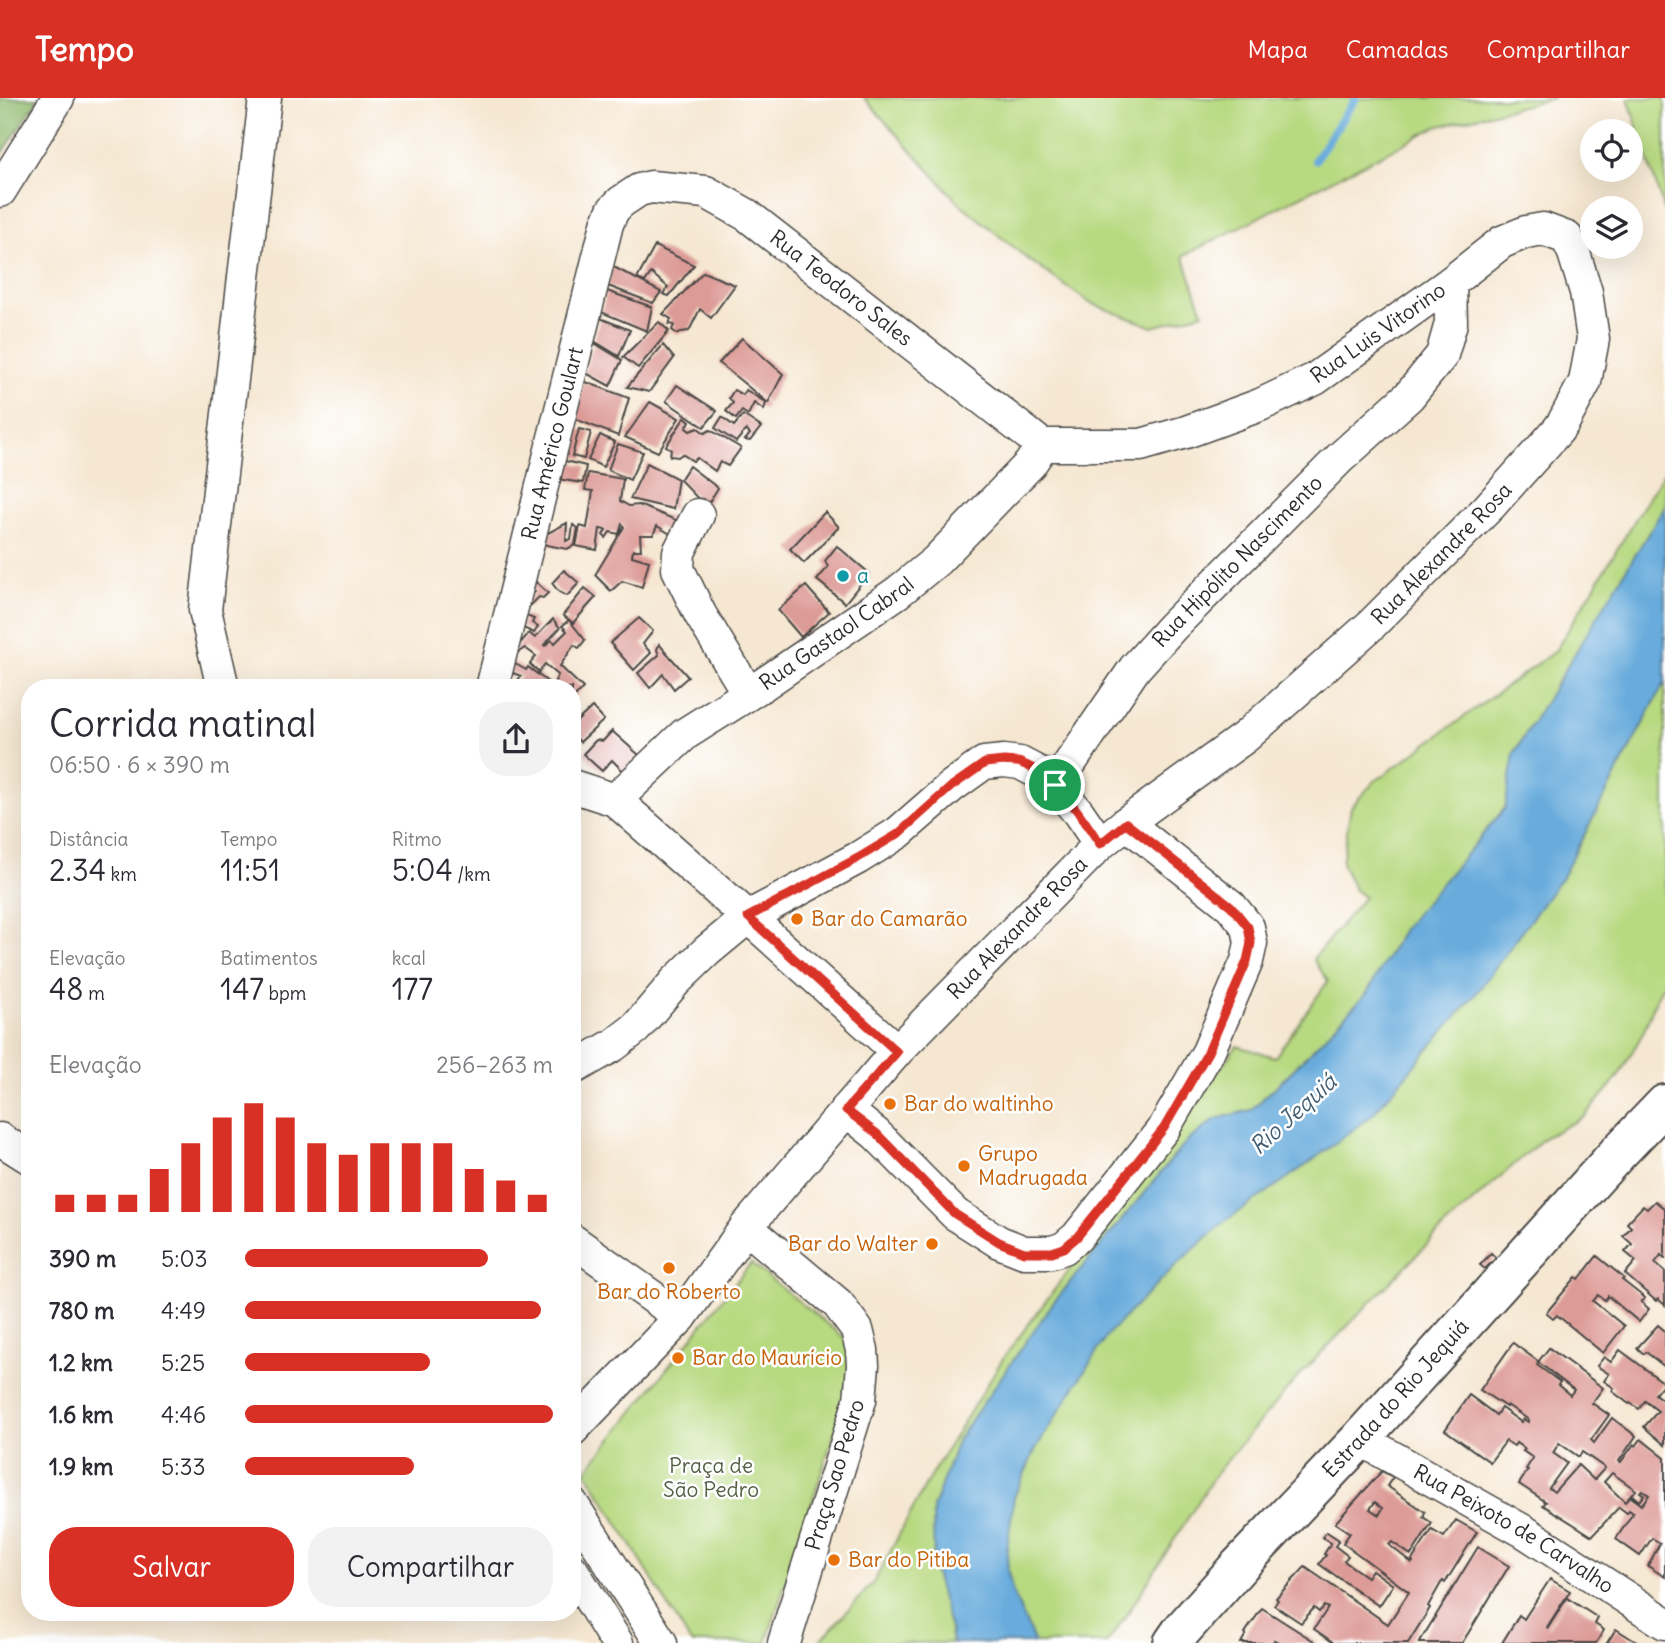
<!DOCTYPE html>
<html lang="pt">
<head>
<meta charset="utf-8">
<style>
	:root { --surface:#fff; --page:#f2f2f3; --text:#2b2b33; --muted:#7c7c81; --accent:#d93025 }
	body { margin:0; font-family:Delius,sans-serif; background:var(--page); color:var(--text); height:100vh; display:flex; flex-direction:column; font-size:26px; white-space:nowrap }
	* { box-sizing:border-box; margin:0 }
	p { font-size:23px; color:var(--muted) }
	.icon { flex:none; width:38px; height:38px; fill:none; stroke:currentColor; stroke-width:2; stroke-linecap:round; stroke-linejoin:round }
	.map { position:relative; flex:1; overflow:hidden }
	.side { position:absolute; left:21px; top:581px; width:560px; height:942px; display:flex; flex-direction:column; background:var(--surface); border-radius:28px; box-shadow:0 7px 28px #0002 }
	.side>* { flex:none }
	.buttons { position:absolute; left:1580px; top:21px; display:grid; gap:14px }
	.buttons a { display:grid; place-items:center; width:63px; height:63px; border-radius:50%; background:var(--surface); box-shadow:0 7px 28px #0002; font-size:35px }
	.pin { position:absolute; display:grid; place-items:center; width:60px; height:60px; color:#fff; margin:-30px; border:4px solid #fff; border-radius:50%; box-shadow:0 2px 7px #0007 }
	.round { display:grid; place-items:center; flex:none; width:74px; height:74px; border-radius:28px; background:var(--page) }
	.overview { display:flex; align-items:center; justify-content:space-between; height:119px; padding:0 28px }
	h1 { font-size:38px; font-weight:600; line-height:52px }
	.stats { display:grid; grid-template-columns:repeat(3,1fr); gap:10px; height:119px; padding:7px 28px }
	.stats div { display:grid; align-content:center }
	.stats b { font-size:30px; font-weight:600 }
	.stats small { font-size:19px; font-weight:400 }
	.stats p { font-size:19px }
	.chart { height:196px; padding:14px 28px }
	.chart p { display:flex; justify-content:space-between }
	.chart svg { width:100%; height:126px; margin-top:7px; stroke:var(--accent); stroke-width:6 }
	.primary-button { display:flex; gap:14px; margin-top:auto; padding:14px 28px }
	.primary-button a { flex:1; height:80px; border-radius:28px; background:var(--accent); color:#fff; font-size:28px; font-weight:600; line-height:80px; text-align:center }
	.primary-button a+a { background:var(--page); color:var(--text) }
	ul { padding:0 28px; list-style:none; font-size:23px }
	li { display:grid; grid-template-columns:112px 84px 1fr; align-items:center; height:52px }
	li i { height:18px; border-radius:9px; background:var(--accent) }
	header { display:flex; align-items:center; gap:42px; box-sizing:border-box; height:98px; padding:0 35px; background:var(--accent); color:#fff }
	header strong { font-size:33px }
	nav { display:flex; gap:38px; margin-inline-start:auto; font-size:24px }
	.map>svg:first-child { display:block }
</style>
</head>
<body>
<header>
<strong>Tempo</strong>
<nav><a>Mapa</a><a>Camadas</a><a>Compartilhar</a></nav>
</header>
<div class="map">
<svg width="1665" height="1545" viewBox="0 0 1665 1545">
	<rect width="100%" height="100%" fill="#fff"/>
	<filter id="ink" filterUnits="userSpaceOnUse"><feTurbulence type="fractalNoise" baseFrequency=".0143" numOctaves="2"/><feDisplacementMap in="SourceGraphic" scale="14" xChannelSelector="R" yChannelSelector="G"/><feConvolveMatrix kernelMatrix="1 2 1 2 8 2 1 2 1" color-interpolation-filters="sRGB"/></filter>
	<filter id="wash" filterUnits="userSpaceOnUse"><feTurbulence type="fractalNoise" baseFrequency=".00686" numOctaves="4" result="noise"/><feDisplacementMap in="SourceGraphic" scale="28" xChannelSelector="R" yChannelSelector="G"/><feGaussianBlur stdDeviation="1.57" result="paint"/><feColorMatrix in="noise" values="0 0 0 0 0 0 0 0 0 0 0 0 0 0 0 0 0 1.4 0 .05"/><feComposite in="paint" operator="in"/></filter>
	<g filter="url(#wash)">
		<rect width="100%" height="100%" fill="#f5e7d1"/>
		<!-- green -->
		<g fill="#b7d980" stroke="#718256" stroke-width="2">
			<polygon points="864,0 1554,0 1436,29 1183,158 1203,215 1153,229 1090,205 1029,162 958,104"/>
			<polygon points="1628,0 1665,0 1665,114"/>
			<polygon points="1665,373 1665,429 1516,715 1376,902 1062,1212 950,1531 952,1545 818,1545 874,1484 931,1377 1004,1259 1237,948 1275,959 1328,883 1313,861 1364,799 1354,791 1342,765 1351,709 1374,684 1555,553"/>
			<polygon points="1665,553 1665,885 1659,894 1643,935 1618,979 1584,1019 1545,1039 1443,1130 1297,1280 1217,1374 1128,1515 1107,1545 1020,1545 993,1477 1023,1343 1097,1227"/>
			<polygon points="751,1165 847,1242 852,1281 766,1545 691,1545 586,1373"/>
		</g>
		<!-- forest -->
		<polygon fill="#91b96e" stroke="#5e724c" stroke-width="2" points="0,0 39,0 0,59"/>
		<!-- water -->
		<polygon fill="#67abdc" stroke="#496b84" stroke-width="2" points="1665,408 1665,584 1562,779 1479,892 1372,1017 1312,1063 1224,1124 1172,1171 1108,1236 1036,1350 1014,1399 1007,1451 1008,1474 1013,1495 1035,1545 952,1545 950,1531 934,1471 933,1410 958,1341 1053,1205 1186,1044 1216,1021 1251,1012 1288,977 1367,895 1403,831 1505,710 1514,655"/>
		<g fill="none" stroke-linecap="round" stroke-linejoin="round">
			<!-- stream -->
			<polyline stroke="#67abdc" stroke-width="8" points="1315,62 1356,0"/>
		</g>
		<g id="blocks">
			<!-- building -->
			<g fill="#dd9b97" fill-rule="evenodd">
				<polygon points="655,148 694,167 669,198 663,196 668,189 651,175 645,184 637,181"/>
				<polygon points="612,168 661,194 653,205 608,188"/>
				<polygon points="703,174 735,187 711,220 700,211 689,233 681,234 677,236 672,232 674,227 669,226 671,221 663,216"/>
				<polygon points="607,193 652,209 647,233 601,214"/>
				<polygon points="600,220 630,232 619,258 594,243"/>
				<polygon points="659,224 669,233 638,270 623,259"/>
				<polygon points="742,240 783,276 768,305 719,265"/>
				<polygon points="594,245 622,262 610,288 584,274"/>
				<polygon points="663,247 674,260 649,294 627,289"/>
				<polygon points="583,283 629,300 618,338 575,321"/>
				<polygon points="677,287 717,313 704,329 666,303"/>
				<polygon points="734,292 743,297 746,292 766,305 764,312 754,305 748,317 742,313 736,321 726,313 733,305 729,300"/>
				<polygon points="650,304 679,320 658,354 625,339"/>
				<polygon points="743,317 761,329 750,343 745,342 750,336 746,332 736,344 715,330 722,319 734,328"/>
				<polygon points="685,319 690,323 686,330 690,333 698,330 705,335 710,332 741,350 728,368 720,364 715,373 697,360 693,363 682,356 678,359 670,358 671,351 666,348"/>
				<polygon points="579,331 591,334 584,361 572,358"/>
				<polygon points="600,337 615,344 603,369 588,362"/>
				<polygon points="618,346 643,354 630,382 608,372"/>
				<polygon points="561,362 586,368 583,385 557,381"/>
				<polygon points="647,365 678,381 673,411 630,401"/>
				<polygon points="689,368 718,390 706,409 680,382"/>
				<polygon points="588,375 623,381 620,403 629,408 639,407 676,422 672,437 657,428 653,437 640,437 641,452 633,452 632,458 649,463 642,489 622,483 611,493 595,477 624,429 622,426 619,436 610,434 606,440 603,437 606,432 600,431 597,452 576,448 580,428 587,430 593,393 585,392"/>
				<polygon points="825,414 839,429 804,465 790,451"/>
				<polygon points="567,425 566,443 571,441 573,427 578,430 575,447 567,451 547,447 540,439"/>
				<polygon points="837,448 869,475 845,505 817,482 828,469 825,463"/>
				<polygon points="564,472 579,485 567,498 559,494 552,485"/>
				<polygon points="535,483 548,495 543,500 539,499 530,508 526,503 535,494 530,487"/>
				<polygon points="806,488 829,514 801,539 778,512"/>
				<polygon points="585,490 596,499 573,525 563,517"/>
				<polygon points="524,517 534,521 532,525 538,529 534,535 521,529"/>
				<polygon points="639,520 653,533 643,546 651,555 634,572 610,545"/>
				<polygon points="553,521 560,530 544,547 545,548 552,542 555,545 567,533 562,528 569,522 585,542 579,550 574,547 560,568 583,590 574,600 572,598 572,590 560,590 554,585 558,577 545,566 539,574 530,566 536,558 525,550 519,554 516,550 529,535 535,540"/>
				<polygon points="659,546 688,579 674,591 663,576 650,590 638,575 659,557 657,552"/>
				<polygon points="512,564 526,572 528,569 549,585 546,590 512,590 521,578 513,575 510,580"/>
				<polygon points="592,609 604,622 580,644 572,636 572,628"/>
				<polygon points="612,633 639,657 624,674 612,662 602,673 583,656 596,642 603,643"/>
				<polygon points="1655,1103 1665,1111 1665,1160 1661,1157 1655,1165 1665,1174 1665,1207 1658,1201 1656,1203 1625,1176 1636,1163 1625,1154 1632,1146 1623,1138 1631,1129 1627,1125 1643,1108 1647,1111"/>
				<polygon points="1491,1155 1496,1160 1485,1171 1480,1167"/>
				<polygon points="1597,1158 1624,1180 1622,1182 1645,1200 1641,1204 1649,1211 1639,1224 1608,1198 1605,1202 1598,1197 1593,1203 1624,1228 1603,1255 1557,1217 1553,1221 1546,1215 1576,1179 1579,1181"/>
				<polygon points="1658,1227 1665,1233 1665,1269 1646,1254 1644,1256 1637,1250"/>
				<path d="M1513 1245 1539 1264 1537 1267 1560 1284 1558 1287 1570 1297 1574 1292 1538 1264 1549 1250 1603 1290 1592 1305 1609 1317 1591 1342 1594 1345 1612 1320 1636 1338 1619 1363 1621 1364 1634 1346 1636 1348 1641 1341 1665 1360V1479L1648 1468 1660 1445 1652 1440 1640 1458 1616 1441 1633 1415 1629 1412 1627 1415 1619 1409 1592 1438 1543 1407 1546 1404 1519 1386 1528 1372 1526 1371 1533 1360 1523 1353 1525 1351 1516 1345 1514 1348 1506 1343 1490 1364 1445 1332 1469 1297 1496 1317 1501 1310 1521 1324 1523 1321 1528 1324 1529 1322 1507 1307 1506 1309 1480 1292ZM1559 1345 1579 1359 1582 1354 1605 1370 1594 1382 1578 1367 1554 1394 1549 1390 1567 1365 1553 1355ZM1612 1375 1636 1392 1631 1396 1639 1403 1644 1397 1640 1394 1642 1392 1649 1397 1641 1407 1630 1398 1625 1404 1604 1384Z"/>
				<polygon points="1620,1252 1664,1285 1655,1296 1665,1304 1665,1347 1644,1329 1658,1313 1645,1303 1639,1311 1630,1305 1629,1306 1612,1293 1614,1290 1604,1283 1609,1276 1597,1268 1604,1259 1611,1264"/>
				<path d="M1382 1373 1393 1379 1387 1388 1425 1414 1423 1419 1432 1425 1411 1457 1392 1444 1389 1447 1412 1465 1413 1464 1412 1462 1432 1432 1444 1439 1456 1422 1477 1434 1445 1485 1443 1483 1441 1485 1428 1508 1430 1510 1408 1545H1334L1314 1531 1328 1510 1324 1508 1319 1514 1314 1510 1301 1525 1274 1507 1278 1502 1276 1500 1305 1469 1388 1526 1409 1494 1343 1445 1350 1435 1335 1425ZM1375 1404 1383 1410 1379 1417 1370 1411Z"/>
				<polygon points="1327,1434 1339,1442 1335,1448 1348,1458 1344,1463 1367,1479 1372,1472 1393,1487 1379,1508 1319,1466 1326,1457 1324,1456 1331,1445 1322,1439"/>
				<polygon points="1478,1449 1509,1468 1472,1529 1462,1545 1419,1545"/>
				<polygon points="1550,1481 1570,1493 1547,1529 1548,1530 1567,1500 1598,1520 1595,1526 1604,1532 1596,1545 1502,1545 1519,1517 1524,1521"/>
				<polygon points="1262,1510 1298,1533 1317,1545 1280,1545 1274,1542 1273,1545 1241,1545 1246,1536 1245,1535"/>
				<polygon points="1616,1531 1638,1545 1607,1545"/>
			</g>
		</g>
	</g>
	<g filter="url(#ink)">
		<use href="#blocks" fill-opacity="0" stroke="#494744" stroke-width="2"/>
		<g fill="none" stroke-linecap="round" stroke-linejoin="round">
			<defs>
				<g id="street">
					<polyline points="0,93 58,0"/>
					<polyline points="698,417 679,454 678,471 700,516 748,595"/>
					<polyline points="223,590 205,512 265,0"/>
					<path id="s1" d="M492 590 607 126 613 112 621 104 639 92 651 89 706 94 747 117 1037 343 1040 347"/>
					<polyline points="572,688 615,702 748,819 897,953"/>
					<path id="s2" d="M615 702 685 636 761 588 898 494 936 463 1030 366 1038 354 1040 347"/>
					<path id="s3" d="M1100 746 1078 714 1055 687 1135 570 1172 529 1340 360 1409 298 1442 257 1451 225 1450 185"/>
					<polyline points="572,971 614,947 636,930 675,884 707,853 748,819 858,760 898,735 952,688 984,665 1004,663 1020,665 1043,677 1055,687"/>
					<polyline points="846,1012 876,1036 955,1116 999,1144 1024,1154 1052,1154 1064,1150 1077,1139 1164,1030 1208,954 1247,863 1251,845 1248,829 1231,808 1126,725"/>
					<polyline points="0,1041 30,1060"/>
					<polyline points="746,1129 838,1206 857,1232 862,1252 863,1267 860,1302 784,1545"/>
					<polyline points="572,1142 681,1219"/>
					<path id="s4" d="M572 1332 681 1219 746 1129 897 953 1100 746 1126 725 1245 639 1371 527 1489 409 1558 332 1563 325 1585 284 1593 241 1586 194 1574 155 1567 140 1543 131 1526 134 1502 144 1450 185 1315 281 1260 307 1186 334 1141 347H1040"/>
					<path id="s5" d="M1360 1341 1525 1434 1665 1525"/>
					<polyline points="572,1406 661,1545"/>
					<polyline points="572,1472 617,1545"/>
				</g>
				<g id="secondary">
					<path id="s6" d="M1173 1545 1182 1532 1239 1468 1360 1341 1616 1057 1665 1006"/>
				</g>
			</defs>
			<!-- street casing -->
			<use href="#street" stroke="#494744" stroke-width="35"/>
			<!-- secondary casing -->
			<use href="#secondary" stroke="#494744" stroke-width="42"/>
			<!-- street -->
			<use href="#street" stroke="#fff" stroke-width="32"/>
			<!-- secondary -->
			<use href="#secondary" stroke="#fff" stroke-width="38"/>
		</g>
	</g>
	<g fill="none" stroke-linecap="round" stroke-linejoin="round" filter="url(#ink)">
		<defs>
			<path id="route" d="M1004 663C1009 664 1016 663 1021 665 1057 678 1080 716 1100 746L1126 725 1231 808 1248 829 1251 845 1247 863 1208 954 1164 1030 1077 1139 1064 1150 1052 1154H1024L999 1144 955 1116 876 1035 846 1012 897 954 748 819 858 760 898 736 952 688 985 665Z"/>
		</defs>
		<!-- route casing -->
		<use href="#route" stroke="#fff" stroke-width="14"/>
		<!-- route -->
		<use href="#route" stroke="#d93025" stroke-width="9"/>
	</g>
	<!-- markers -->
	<circle fill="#0f9aa8" stroke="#fff" stroke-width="2.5" cx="843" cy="478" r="7"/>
	<g fill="#e8710a" stroke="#fff" stroke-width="2.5">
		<circle cx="797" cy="821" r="7"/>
		<circle cx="890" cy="1006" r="7"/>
		<circle cx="964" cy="1068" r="7"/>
		<circle cx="932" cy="1146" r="7"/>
		<circle cx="669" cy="1170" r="7"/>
		<circle cx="678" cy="1260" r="7"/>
		<circle cx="834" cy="1462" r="7"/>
	</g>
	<g text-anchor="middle" stroke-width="5" stroke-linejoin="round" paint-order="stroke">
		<!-- street labels -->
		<g font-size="21" fill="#2b2b2b" stroke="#fff">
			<text dy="7" stroke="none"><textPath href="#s1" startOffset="760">Rua Teodoro Sales</textPath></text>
			<text transform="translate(1378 235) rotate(-35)" y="7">Rua Luis Vitorino</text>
			<text dy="7" stroke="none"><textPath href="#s1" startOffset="252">Rua Américo Goulart</textPath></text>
			<text dy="7" stroke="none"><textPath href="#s4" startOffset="1239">Rua Alexandre Rosa</textPath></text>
			<text dy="7" stroke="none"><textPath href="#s3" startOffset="364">Rua Hipólito Nascimento</textPath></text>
			<text dy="7" stroke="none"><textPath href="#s2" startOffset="278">Rua Gastaol Cabral</textPath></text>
			<text dy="7" stroke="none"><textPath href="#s4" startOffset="672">Rua Alexandre Rosa</textPath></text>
			<text dy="7" stroke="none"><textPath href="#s6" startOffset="331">Estrada do Rio Jequiá</textPath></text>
			<text transform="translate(835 1377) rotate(-73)" y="7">Praça Sao Pedro</text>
			<text dy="7" stroke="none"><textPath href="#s5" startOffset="178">Rua Peixoto de Carvalho</textPath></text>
		</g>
		<!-- culture labels -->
		<g font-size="21" fill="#0d838f" stroke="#fff" text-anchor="start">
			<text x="857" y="485">a</text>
		</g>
		<!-- food labels -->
		<g font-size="21" fill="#c56008" stroke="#fff" text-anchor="start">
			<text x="811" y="828">Bar do Camarão</text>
			<text x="904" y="1013">Bar do waltinho</text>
			<text x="978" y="1063">Grupo<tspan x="978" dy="24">Madrugada</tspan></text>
			<text x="918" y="1153" text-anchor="end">Bar do Walter</text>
			<text x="669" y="1201" text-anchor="middle">Bar do Roberto</text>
			<text x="692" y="1267">Bar do Maurício</text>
			<text x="848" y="1469">Bar do Pitiba</text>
		</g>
		<!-- park labels -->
		<g font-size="21" fill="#555f44" stroke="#fff">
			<text x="711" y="1375">Praça de<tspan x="711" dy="24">São Pedro</tspan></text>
		</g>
		<!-- water labels -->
		<g font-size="23" font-style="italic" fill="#435e72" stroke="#fff">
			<text transform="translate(1293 1016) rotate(-42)" y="8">Rio Jequiá</text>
		</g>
	</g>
</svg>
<div class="buttons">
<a><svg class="icon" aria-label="locate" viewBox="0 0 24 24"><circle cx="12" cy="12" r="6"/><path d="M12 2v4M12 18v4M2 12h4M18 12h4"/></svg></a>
<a><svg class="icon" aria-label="layers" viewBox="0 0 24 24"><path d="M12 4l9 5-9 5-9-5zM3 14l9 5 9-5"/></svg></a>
</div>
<div class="pin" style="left:1055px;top:687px;background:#1e9e55"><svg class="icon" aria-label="arrive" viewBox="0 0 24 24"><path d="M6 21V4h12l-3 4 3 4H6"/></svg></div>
<section class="side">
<div class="overview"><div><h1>Corrida matinal</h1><p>06:50 · 6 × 390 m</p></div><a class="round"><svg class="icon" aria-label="share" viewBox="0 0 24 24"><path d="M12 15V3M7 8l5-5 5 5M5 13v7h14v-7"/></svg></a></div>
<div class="stats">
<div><p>Distância</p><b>2.34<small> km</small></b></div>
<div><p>Tempo</p><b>11:51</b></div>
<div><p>Ritmo</p><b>5:04<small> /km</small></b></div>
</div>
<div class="stats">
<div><p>Elevação</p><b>48<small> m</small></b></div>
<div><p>Batimentos</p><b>147<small> bpm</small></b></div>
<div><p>kcal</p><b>177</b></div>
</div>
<div class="chart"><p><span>Elevação</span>256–263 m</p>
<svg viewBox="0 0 160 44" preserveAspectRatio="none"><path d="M5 44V38M15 44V38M25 44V38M35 44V29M45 44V20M55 44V11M65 44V6M75 44V11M85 44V20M95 44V24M105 44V20M115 44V20M125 44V20M135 44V29M145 44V33M155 44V38"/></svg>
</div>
<ul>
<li><b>390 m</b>5:03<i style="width:79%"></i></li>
<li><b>780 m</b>4:49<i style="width:96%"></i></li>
<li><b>1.2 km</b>5:25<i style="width:60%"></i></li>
<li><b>1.6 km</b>4:46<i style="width:100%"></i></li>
<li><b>1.9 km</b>5:33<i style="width:55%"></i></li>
</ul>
<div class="primary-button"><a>Salvar</a><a>Compartilhar</a></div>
</section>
</div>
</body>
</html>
